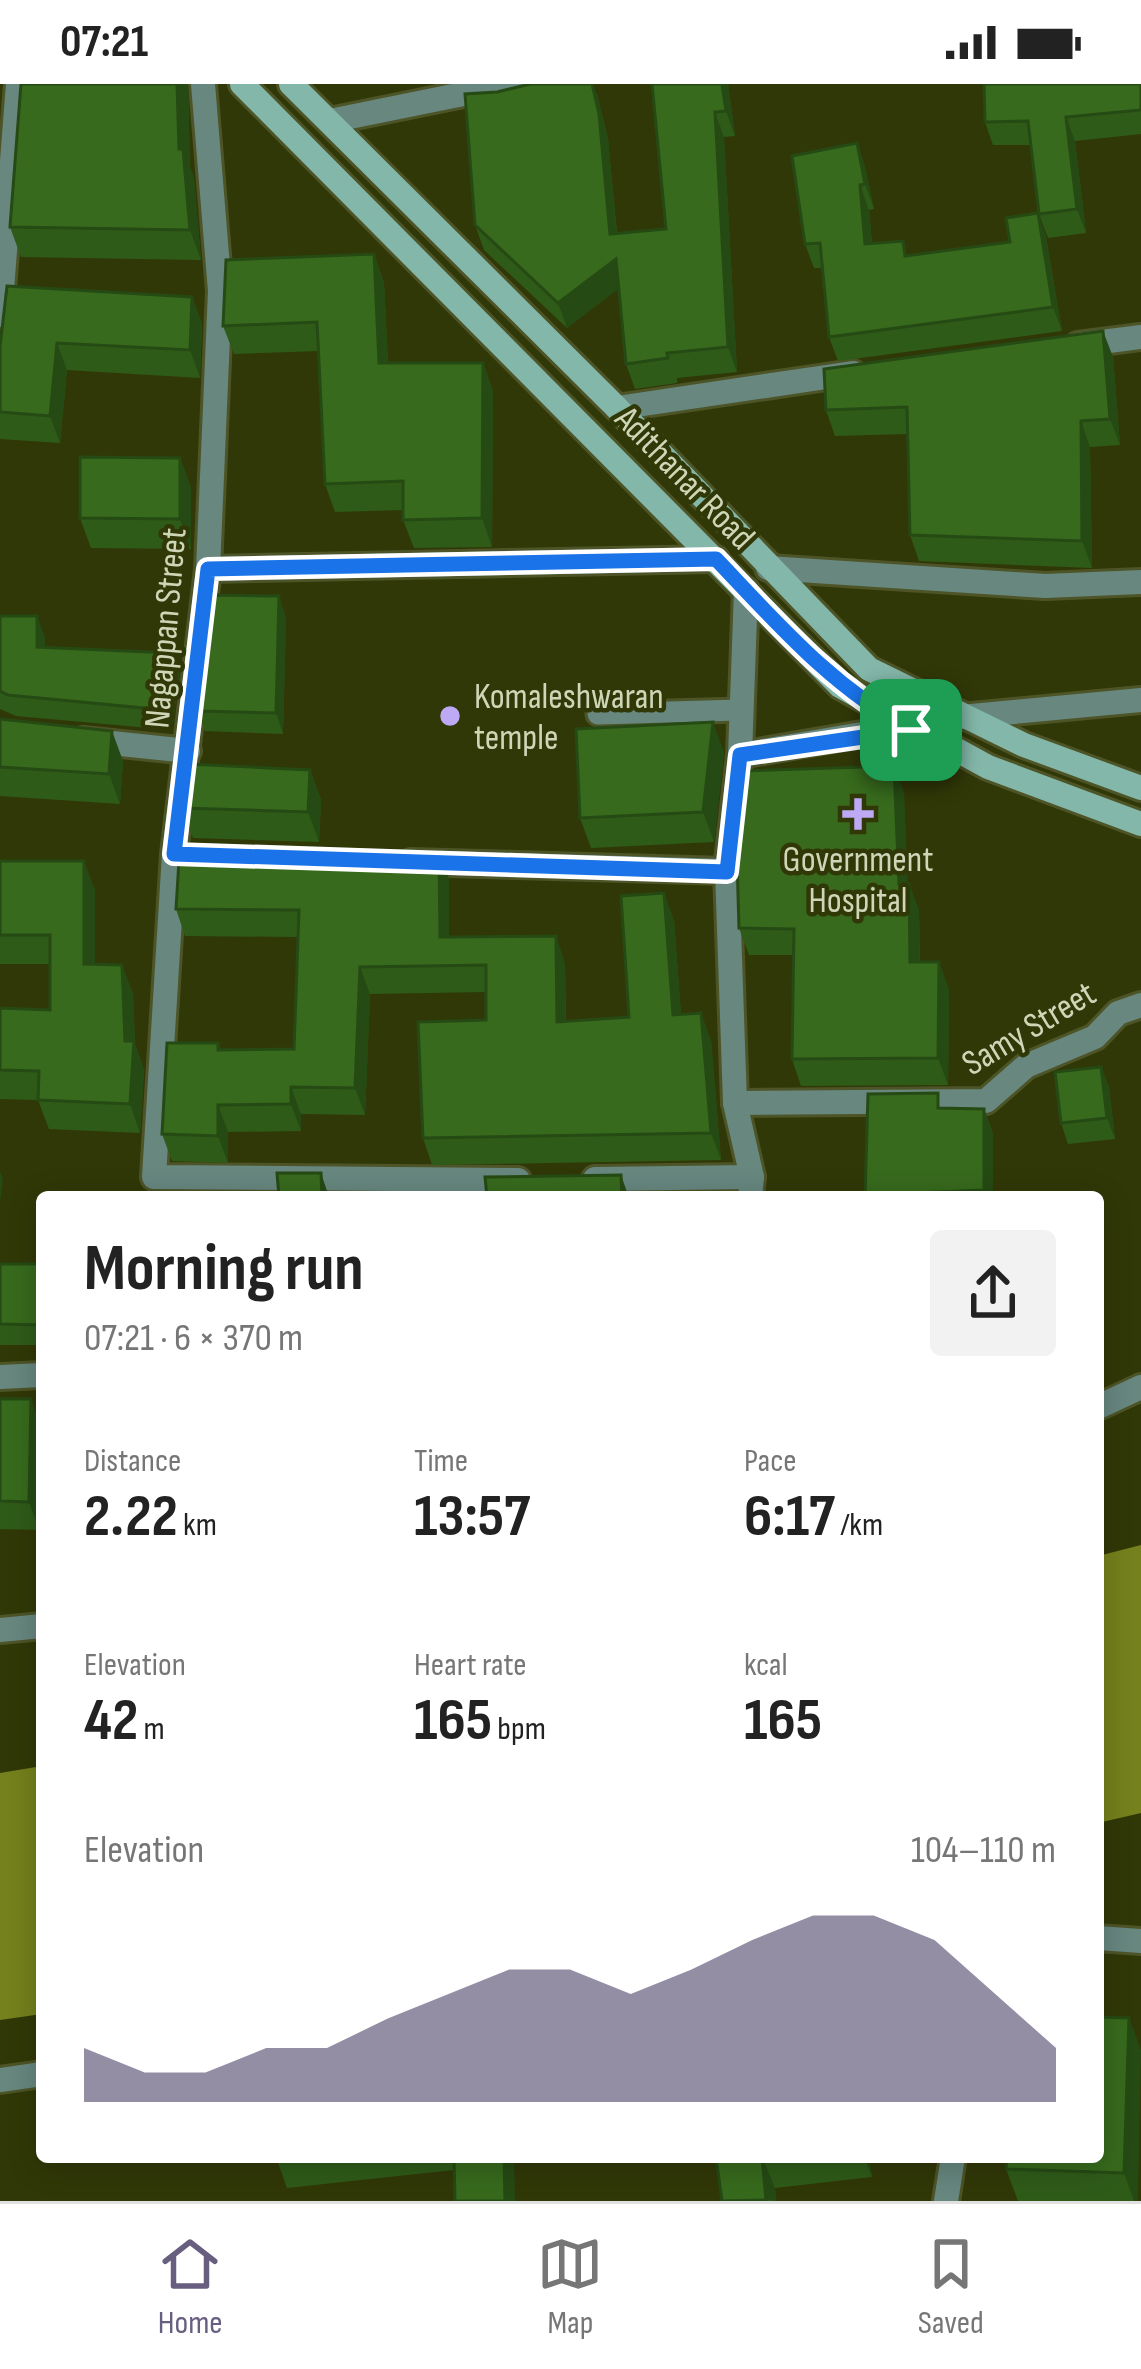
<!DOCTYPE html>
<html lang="en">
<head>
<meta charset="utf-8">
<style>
	:root { --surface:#fff; --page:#f2f2f2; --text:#222; --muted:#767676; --line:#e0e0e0; --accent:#685f80 }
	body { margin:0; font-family:"Sofia Sans Condensed",sans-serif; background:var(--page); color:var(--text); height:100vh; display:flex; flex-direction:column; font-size:45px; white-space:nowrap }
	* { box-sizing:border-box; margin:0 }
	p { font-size:39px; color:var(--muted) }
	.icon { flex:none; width:66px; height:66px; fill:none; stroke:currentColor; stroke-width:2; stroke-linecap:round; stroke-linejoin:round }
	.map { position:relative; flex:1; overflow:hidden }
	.panel { position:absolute; left:36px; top:1107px; width:1068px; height:972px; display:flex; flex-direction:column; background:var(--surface); border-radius:12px; box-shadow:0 6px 30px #0003 }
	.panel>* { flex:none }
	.pin { position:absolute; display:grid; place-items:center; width:102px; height:102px; color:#fff; margin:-51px; border-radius:24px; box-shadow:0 6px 18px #0006 }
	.round { display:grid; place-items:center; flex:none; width:126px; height:126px; border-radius:12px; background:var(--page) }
	.summary { display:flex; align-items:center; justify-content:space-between; height:204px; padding:0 48px }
	h1 { font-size:66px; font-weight:700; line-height:90px }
	.figures { display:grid; grid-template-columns:repeat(3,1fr); gap:18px; height:204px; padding:12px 48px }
	.figures div { display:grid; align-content:center }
	.figures b { font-size:60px; font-weight:700 }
	.figures small { font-size:33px; font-weight:400 }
	.figures p { font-size:33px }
	.chart { height:336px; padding:24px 48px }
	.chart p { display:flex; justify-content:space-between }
	.chart svg { width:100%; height:216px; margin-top:12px; fill:var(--accent); opacity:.7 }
	.status { display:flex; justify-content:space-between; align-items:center; height:84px; padding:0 60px; background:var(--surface); direction:ltr }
	.status svg { height:33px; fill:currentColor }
	.tabs { display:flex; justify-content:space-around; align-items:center; height:168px; border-top:3px solid var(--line); background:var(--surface); font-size:33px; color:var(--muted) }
	.tabs a { display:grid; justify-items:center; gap:6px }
	.tabs .selected { color:var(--accent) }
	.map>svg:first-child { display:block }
</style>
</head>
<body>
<div class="status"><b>07:21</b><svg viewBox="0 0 49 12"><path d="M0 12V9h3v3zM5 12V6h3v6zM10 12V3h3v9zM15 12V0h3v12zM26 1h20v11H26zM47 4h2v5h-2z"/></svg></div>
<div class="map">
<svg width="1141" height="2117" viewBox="0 0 1141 2117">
	<rect width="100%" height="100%" fill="#313807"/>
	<!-- water -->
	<g fill="#74811c">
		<polygon points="1141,1461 1141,1729 1098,1739 1098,1472"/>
		<polygon points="42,1682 42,1930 0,1936 0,1689"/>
	</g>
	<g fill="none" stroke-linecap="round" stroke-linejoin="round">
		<defs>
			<polyline id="pedestrian" points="598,630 740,626"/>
			<g id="minor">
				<polyline points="203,0 220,207 208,485 174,770 154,1093 518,1096"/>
				<polyline points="330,37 512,0"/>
				<polyline points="0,231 18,0"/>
				<polyline points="1078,261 1141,253"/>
				<polyline points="617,324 853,289"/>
				<polyline points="768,484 1045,502 1141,498"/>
				<polyline points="208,485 716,475"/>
				<polyline points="746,506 740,671 727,787 735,1019 752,1093 750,1113"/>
				<polyline points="83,656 188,667"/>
				<polyline points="740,671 961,633 1141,616"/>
				<polyline points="411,778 727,787"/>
				<polyline points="735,1019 986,1017 1026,982 1095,953 1118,929 1141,921"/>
				<polyline points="595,1095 752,1093"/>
				<polyline points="0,1293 42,1291"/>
				<polyline points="946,2117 953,2073"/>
			</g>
			<g id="tertiary">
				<polyline points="1098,1323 1141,1303"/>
				<polyline points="0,1546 42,1542"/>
				<polyline points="1098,1854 1141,1857"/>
				<polyline points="0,1996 42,1990"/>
			</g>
			<g id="secondary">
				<polyline points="242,0 840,602 988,683 1141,740"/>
				<polyline points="291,0 617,324 869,585 1024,661 1141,704"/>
			</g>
		</defs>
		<!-- pedestrian casing -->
		<use href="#pedestrian" stroke="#4d5427" stroke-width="27"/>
		<!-- minor casing -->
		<use href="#minor" stroke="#4d5427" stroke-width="30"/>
		<!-- tertiary casing -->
		<use href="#tertiary" stroke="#4d5427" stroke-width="30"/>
		<!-- secondary casing -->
		<use href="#secondary" stroke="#4d5427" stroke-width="30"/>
		<!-- pedestrian -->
		<use href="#pedestrian" stroke="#67877f" stroke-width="21"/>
		<!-- minor -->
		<use href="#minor" stroke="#67877f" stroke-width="24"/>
		<!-- tertiary -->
		<use href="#tertiary" stroke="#67877f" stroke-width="24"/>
		<!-- secondary -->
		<use href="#secondary" stroke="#83b7a9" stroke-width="24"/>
	</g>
	<!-- wall -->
	<g fill="#2f5b19">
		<polygon points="21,0 188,0 190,82 194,95 201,176 21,173 10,143"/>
		<polygon points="652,0 728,0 735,52 724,53 737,288 677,294 677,299 635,305 626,280 618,204 567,244 484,166 475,141 597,10 608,55 617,149 666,145"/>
		<polygon points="1141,0 1141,50 1075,57 1086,149 1048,154 1039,130 1031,61 993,61 985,38"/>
		<polygon points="857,59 865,83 874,125 869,126 872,160 909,171 1010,158 1038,129 1046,153 1062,247 838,277 829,253 822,184 814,184 805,160"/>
		<polygon points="374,170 384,199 388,279 483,279 493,307 492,463 414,464 403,436 403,426 335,428 325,400 319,267 234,270 223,242"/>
		<polygon points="192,213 202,240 200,294 67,286 60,359 0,355 0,263"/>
		<polygon points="1113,273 1120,361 1090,363 1092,484 919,477 910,451 907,350 835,352 826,326"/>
		<polygon points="180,374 191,404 191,465 91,464 80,434"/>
		<polygon points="0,532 45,553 45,564 171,569 179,590 172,646 16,632 0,625"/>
		<polygon points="286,533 283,650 205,647 198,627"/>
		<polygon points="0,635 123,677 120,720 0,712"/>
		<polygon points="724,668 714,758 591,764 580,734"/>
		<polygon points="894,682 904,709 907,800 909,800 919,827 920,878 949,905 948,1001 801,1002 792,975 794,871 749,871 739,844"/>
		<polygon points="310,686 321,716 319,758 193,754 182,724"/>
		<polygon points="439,768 449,795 449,853 565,879 566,937 629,933 674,836 681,930 711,956 721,1076 432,1081 423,1054 486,936 486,908 370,910 365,1031 301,1030 301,1047 228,1048 228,1079 172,1077 162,1050 218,959 221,966 294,965 298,853 185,852 176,825"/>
		<polygon points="0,777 95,806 95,880 133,909 135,960 144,986 140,1049 49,1045 38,1016 0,1015 0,924 50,926 50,880 0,880"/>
		<polygon points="1101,983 1109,1004 1115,1055 1068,1060 1061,1039"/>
		<polygon points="944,1024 984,1025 993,1050 993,1113 865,1113"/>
		<rect x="0" y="1180" width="42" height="81"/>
		<polygon points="0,1315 41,1343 39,1446 0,1445"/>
		<polygon points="1098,1933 1138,2117 1018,2117 1006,2085"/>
		<polygon points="276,2073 514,2073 454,2086 287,2104"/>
		<polygon points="716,2073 869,2073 872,2093 775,2104 776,2117 722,2117"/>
	</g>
	<!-- shaded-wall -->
	<g fill="#264a14">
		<polygon points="177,0 188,0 190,82 194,95 201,176 190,146 179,65"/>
		<polygon points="592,0 597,10 608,55 619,175 610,150"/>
		<polygon points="722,0 728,0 735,52 726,27"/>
		<polygon points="715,28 724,53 737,288 728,263"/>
		<polygon points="1066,33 1075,57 1086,149 1077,125"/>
		<polygon points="857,59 865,83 874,125 865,100"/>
		<polygon points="860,101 869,126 874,185 865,160"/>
		<polygon points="1038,129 1046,153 1062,247 1053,223"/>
		<polygon points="374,170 384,199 389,307 379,279"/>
		<polygon points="616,175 625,200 567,244 558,219"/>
		<polygon points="192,213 202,240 200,294 190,266"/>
		<polygon points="1103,247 1113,273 1120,361 1110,335"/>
		<polygon points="57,259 67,286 60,359 50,332"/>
		<polygon points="483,279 493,307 492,463 482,434"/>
		<polygon points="1081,337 1090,363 1092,484 1082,457"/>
		<polygon points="180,374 191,404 191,465 180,435"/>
		<polygon points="279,512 286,533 283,650 276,629"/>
		<polygon points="37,532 45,553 45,584 37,563"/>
		<polygon points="171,569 179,590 172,646 165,626"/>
		<polygon points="713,638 724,668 714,758 703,728"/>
		<polygon points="112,647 123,677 120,720 109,690"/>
		<polygon points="894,682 904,709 909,827 899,800"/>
		<polygon points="310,686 321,716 319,758 308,728"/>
		<polygon points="439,768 449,795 449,880 440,853"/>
		<polygon points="84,777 95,806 95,909 84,880"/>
		<polygon points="909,800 919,827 920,905 910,878"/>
		<polygon points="664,809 674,836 683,958 673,931"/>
		<polygon points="556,852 565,879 566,965 557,938"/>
		<polygon points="939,878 949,905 948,1001 938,974"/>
		<polygon points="122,881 133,909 135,960 144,986 140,1049 130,1020"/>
		<polygon points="360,883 370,910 365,1031 355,1004"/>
		<polygon points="701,929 711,956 721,1076 711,1049"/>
		<polygon points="1101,983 1109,1004 1115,1055 1107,1034"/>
		<polygon points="291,1003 301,1030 301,1047 291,1020"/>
		<polygon points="218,1021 228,1048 228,1079 218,1052"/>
		<polygon points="984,1025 993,1050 993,1113 986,1113 984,1106"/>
		<polygon points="0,1087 3,1095 0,1119"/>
		<polygon points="321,1089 329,1113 322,1113"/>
		<polygon points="621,1091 628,1111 629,1113 622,1113"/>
		<polygon points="31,1315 41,1343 39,1446 29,1418"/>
		<polygon points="1129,1934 1141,1966 1138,2117 1134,2117 1124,2089"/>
		<polygon points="504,2073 514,2073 515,2117 505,2117"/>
		<polygon points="762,2073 775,2104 776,2117 766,2116"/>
		<polygon points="864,2073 869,2073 872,2093"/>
	</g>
	<!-- building -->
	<g fill="#376a1d" stroke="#264a14" stroke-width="3">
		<polygon points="21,0 177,0 179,65 183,65 190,146 10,143"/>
		<polygon points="530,0 592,0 599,30 610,150 666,145 652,0 722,0 726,27 715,28 728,263 667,269 668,274 626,280 616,175 558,219 475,141 465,10 497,8"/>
		<polygon points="984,0 1141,0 1141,26 1066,33 1077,125 1039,130 1028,37 985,38"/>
		<polygon points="857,59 865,100 860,101 865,160 903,157 905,172 1010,158 1006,134 1038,129 1053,223 829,253 820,159 805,160 792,72"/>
		<polygon points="374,170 379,279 483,279 482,434 403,436 403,397 325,400 317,238 223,242 226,176"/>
		<polygon points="7,202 192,213 190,266 57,259 50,332 0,328 0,263"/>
		<polygon points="1103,247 1110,335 1081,337 1082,457 910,451 907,323 826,326 824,285"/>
		<polygon points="80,373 180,374 180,435 80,434"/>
		<polygon points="212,511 279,512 276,629 198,627"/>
		<polygon points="0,532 37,532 37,563 171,569 165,626 8,611 0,607"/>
		<polygon points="0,635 112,647 109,690 0,683"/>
		<polygon points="713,638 703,728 580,734 576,645"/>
		<polygon points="187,680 310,686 308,728 182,724"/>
		<polygon points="894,682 899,800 909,800 910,878 939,878 938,974 792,975 794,845 739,844 736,740 742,687"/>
		<polygon points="180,760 439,768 440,853 556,852 557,938 629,933 621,812 664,809 673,931 701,929 711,1049 423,1054 418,938 486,936 486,881 360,883 355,1004 291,1003 291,1020 218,1021 218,1052 162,1050 167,959 218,959 218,966 294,965 299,826 176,825"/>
		<polygon points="0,777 84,777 84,880 122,881 125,957 134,957 130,1020 38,1016 39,987 0,986 0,924 50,926 50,851 0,851"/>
		<polygon points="1101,983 1107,1034 1061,1039 1055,988"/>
		<polygon points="938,1009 938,1024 984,1025 984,1106 914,1109 914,1113 865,1113 868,1010"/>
		<polygon points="277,1089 321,1089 322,1113 279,1113"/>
		<polygon points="621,1091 622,1113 487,1113 485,1093"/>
		<polygon points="0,1180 42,1180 42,1241 0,1240"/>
		<polygon points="0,1315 31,1315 29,1418 0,1417"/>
		<polygon points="1098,1933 1129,1934 1124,2089 1006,2085 1007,2073 1098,2073"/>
		<polygon points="454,2073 504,2073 505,2117 455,2117"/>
		<polygon points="716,2073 762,2073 766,2116 722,2117"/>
	</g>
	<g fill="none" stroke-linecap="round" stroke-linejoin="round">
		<defs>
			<path id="route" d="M716 475C778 540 831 602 911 646L740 671 727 788 174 770 208 485Z"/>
		</defs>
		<!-- route casing -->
		<use href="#route" stroke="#fff" stroke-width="24"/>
		<!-- route -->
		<use href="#route" stroke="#1a73e8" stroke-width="15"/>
	</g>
	<!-- markers -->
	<g fill="#bea9f4" stroke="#313807" stroke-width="4.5">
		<circle cx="450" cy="632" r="12"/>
		<path d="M852 712h12v12h12v12h-12v12h-12v-12h-12v-12h12z"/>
	</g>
	<g text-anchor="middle" stroke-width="9" stroke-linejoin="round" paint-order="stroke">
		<!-- street labels -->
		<g font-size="36" fill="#cfd6b7" stroke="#313807">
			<text transform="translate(686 393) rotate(46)" y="13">Adithanar Road</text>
			<text transform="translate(164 544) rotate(-85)" y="13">Nagappan Street</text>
			<text transform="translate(1028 943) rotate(-31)" y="13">Samy Street</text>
		</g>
		<!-- poi labels -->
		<g font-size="36" fill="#cfd6b7" stroke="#313807" text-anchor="start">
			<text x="474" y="624">Komaleshwaran<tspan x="474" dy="41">temple</tspan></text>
			<text x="858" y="787" text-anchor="middle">Government<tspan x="858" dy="41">Hospital</tspan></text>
		</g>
	</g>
</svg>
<div class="pin" style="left:911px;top:646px;background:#1e9e55"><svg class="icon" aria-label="arrive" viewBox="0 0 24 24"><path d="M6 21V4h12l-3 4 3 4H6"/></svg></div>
<section class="panel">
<div class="summary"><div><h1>Morning run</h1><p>07:21 · 6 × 370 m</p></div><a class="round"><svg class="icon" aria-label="share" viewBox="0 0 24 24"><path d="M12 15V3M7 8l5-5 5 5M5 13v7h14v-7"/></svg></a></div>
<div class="figures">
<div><p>Distance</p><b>2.22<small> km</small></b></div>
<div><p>Time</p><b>13:57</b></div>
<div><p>Pace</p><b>6:17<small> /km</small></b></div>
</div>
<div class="figures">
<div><p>Elevation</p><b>42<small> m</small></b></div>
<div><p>Heart rate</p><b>165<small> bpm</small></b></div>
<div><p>kcal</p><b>165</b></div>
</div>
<div class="chart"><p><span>Elevation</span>104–110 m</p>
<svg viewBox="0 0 160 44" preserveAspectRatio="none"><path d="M0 44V33L10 38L20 38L30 33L40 33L50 27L60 22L70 17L80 17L90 22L100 17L110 11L120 6L130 6L140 11L150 22L160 33V44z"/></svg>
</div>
</section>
</div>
<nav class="tabs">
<a class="selected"><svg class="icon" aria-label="home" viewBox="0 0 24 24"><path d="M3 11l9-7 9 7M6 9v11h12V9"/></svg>Home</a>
<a><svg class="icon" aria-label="map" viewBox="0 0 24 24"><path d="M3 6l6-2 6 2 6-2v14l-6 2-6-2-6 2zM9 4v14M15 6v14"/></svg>Map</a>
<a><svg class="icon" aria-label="saved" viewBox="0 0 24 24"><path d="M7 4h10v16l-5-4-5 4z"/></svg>Saved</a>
</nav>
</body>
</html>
